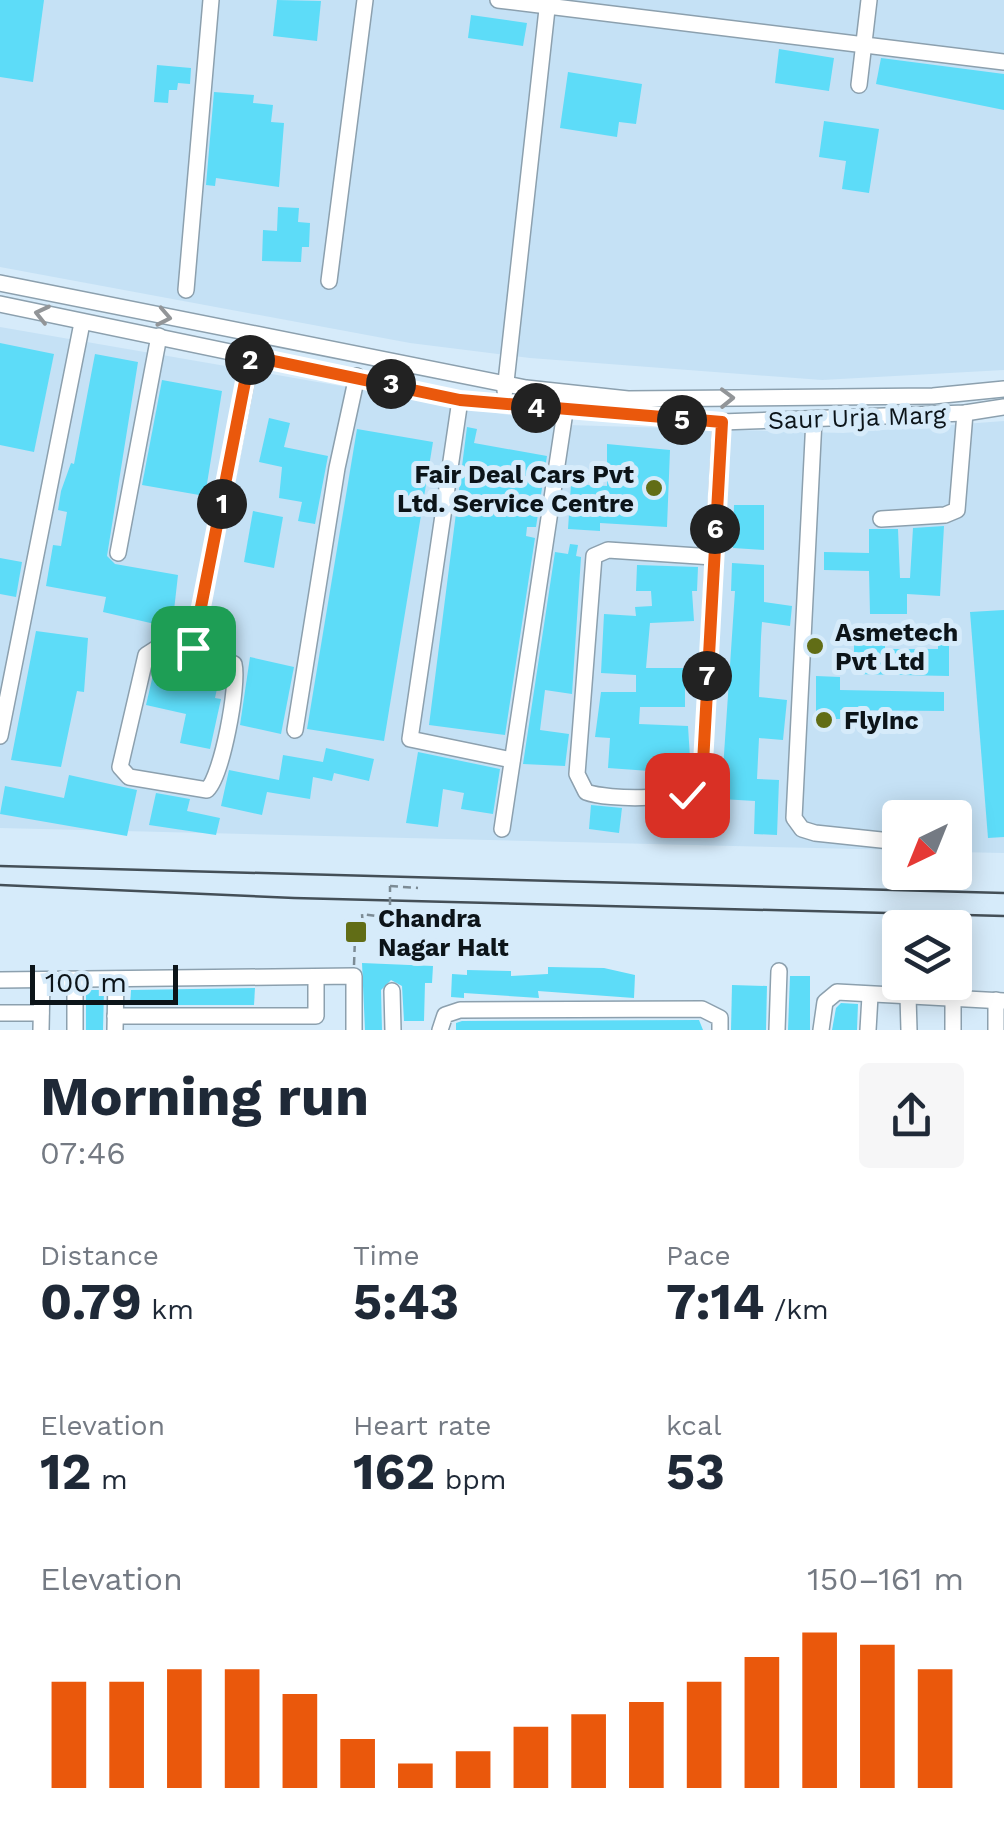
<!DOCTYPE html>
<html lang="en">
<head>
<meta charset="utf-8">
<style>
	:root { --surface:#fff; --page:#f6f6f7; --text:#1f2937; --muted:#747a83; --accent:#ea580c }
	body { margin:0; font-family:"Work Sans",sans-serif; background:var(--page); color:var(--text); height:100vh; display:flex; flex-direction:column; font-size:38px; white-space:nowrap }
	* { box-sizing:border-box; margin:0 }
	p { font-size:32px; color:var(--muted) }
	.icon { flex:none; width:55px; height:55px; fill:none; stroke:currentColor; stroke-width:2; stroke-linecap:round; stroke-linejoin:round }
	.map { position:relative; height:1030px; overflow:hidden }
	.details { display:flex; flex-direction:column; background:var(--surface); flex:1 }
	.details>* { flex:none }
	.needle { width:65px; rotate:223deg }
	.tools { position:absolute; left:882px; top:800px; display:grid; gap:20px }
	.tools a { display:grid; place-items:center; width:90px; height:90px; border-radius:10px; background:var(--surface); box-shadow:0 5px 25px #0003; font-size:50px }
	.scale { position:absolute; left:30px; bottom:25px; width:148px; box-sizing:border-box; padding-left:10px; border:5px solid #0c1419; border-top:0; font-size:28px; line-height:35px; white-space:nowrap; color:#0c1419; -webkit-text-stroke:8px #d6ebfa; paint-order:stroke }
	.pin { position:absolute; display:grid; place-items:center; width:85px; height:85px; color:#fff; margin:-42px; border-radius:20px; box-shadow:0 5px 15px #0006 }
	.km { position:absolute; width:50px; height:50px; margin:-25px; border-radius:50%; background:#222; color:#fff; font-size:28px; line-height:50px; text-align:center }
	.round { display:grid; place-items:center; flex:none; width:105px; height:105px; border-radius:10px; background:var(--page) }
	.headline { display:flex; align-items:center; justify-content:space-between; height:170px; padding:0 40px }
	h1 { font-size:55px; font-weight:700; line-height:75px }
	.figures { display:grid; grid-template-columns:repeat(3,1fr); gap:15px; height:170px; padding:10px 40px }
	.figures div { display:grid; align-content:center }
	.figures b { font-size:50px; font-weight:700 }
	.figures small { font-size:28px; font-weight:400 }
	.figures p { font-size:28px }
	.chart { height:280px; padding:20px 40px }
	.chart p { display:flex; justify-content:space-between }
	.chart svg { width:100%; height:180px; margin-top:10px; stroke:var(--accent); stroke-width:6 }
	.map>svg:first-child { display:block }
</style>
</head>
<body>
<div class="map">
<svg width="1004" height="1030" viewBox="0 0 1004 1030">
	<rect width="100%" height="100%" fill="#d6ebfa"/>
	<!-- built -->
	<g fill="#c5e1f5">
		<polygon points="0,0 1004,0 1004,370 822,380 530,358 410,343 0,267"/>
		<polygon points="0,327 567,425 843,433 1004,421 1004,853 955,852 955,818 900,818 900,850 0,828"/>
	</g>
	<!-- building -->
	<g fill="#5ddcf8">
		<polygon points="0,0 44,0 33,82 0,77"/>
		<polygon points="277,0 321,1 317,41 273,36"/>
		<polygon points="471,15 527,23 523,46 468,38"/>
		<polygon points="779,49 834,58 829,91 775,83"/>
		<polygon points="881,58 1004,74 1004,110 876,84"/>
		<polygon points="157,65 191,68 190,84 178,83 177,90 169,90 168,103 154,102"/>
		<polygon points="568,72 642,84 636,124 619,122 617,137 560,128"/>
		<polygon points="214,92 254,95 253,103 273,105 271,122 284,123 279,187 216,178 215,186 206,185"/>
		<polygon points="824,121 879,129 869,193 842,189 846,161 819,157"/>
		<polygon points="278,207 299,208 298,222 310,223 309,247 302,247 301,262 262,261 263,230 277,231"/>
		<polygon points="0,343 54,354 34,452 0,445"/>
		<polygon points="95,354 138,362 107,556 115,564 178,575 172,628 103,612 106,597 46,586 53,545 61,546 67,512 58,510 61,491 71,463 74,464"/>
		<polygon points="162,380 222,391 205,496 142,485"/>
		<polygon points="269,418 290,423 284,447 328,456 315,524 298,521 302,502 279,498 282,467 259,462"/>
		<polygon points="467,427 477,429 474,443 547,456 536,527 527,527 526,536 535,538 505,735 429,725"/>
		<polygon points="357,429 433,442 384,741 307,729"/>
		<polygon points="607,444 670,450 667,527 600,523 600,531 568,529 571,484 607,486"/>
		<polygon points="734,505 764,505 764,550 733,548"/>
		<polygon points="253,511 283,517 274,568 244,562"/>
		<polygon points="944,526 940,596 907,594 907,614 870,614 869,571 824,570 824,552 869,553 869,529 898,529 900,578 910,578 913,528"/>
		<polygon points="570,544 578,545 576,556 581,557 572,694 545,690 540,730 569,734 565,766 523,764 555,552 568,554"/>
		<polygon points="0,558 22,562 16,597 0,594"/>
		<polygon points="732,563 764,565 764,602 792,606 790,626 762,622 761,637 759,697 787,700 783,740 759,738 757,779 779,780 777,835 754,834 755,801 721,799 735,591 731,591"/>
		<polygon points="637,565 698,567 697,591 692,591 694,621 650,623 646,668 697,668 696,684 685,684 685,707 640,707 639,724 688,726 691,774 608,768 610,738 595,737 601,692 636,692 636,675 601,673 604,614 636,616 635,607 652,606 651,591 636,591"/>
		<polygon points="1004,610 1004,837 988,838 970,612"/>
		<polygon points="36,631 88,638 84,692 77,691 61,767 11,760"/>
		<polygon points="938,632 949,632 949,676 854,674 854,637 885,638 885,649 938,649"/>
		<polygon points="250,657 294,667 281,734 240,725"/>
		<polygon points="162,658 221,670 215,698 221,699 210,749 180,743 186,714 146,705 156,662"/>
		<polygon points="816,676 840,677 840,690 944,692 944,711 840,710 840,719 826,719 816,715"/>
		<polygon points="326,748 374,759 369,781 334,773 332,781 313,777 310,799 267,792 262,815 221,806 229,770 279,780 283,755 323,762"/>
		<polygon points="418,752 500,769 493,814 461,809 464,793 443,789 438,827 406,823"/>
		<polygon points="69,775 137,790 127,836 0,814 5,786 64,798"/>
		<polygon points="156,793 190,799 187,811 220,818 216,835 149,825"/>
		<polygon points="591,805 622,808 619,833 589,829"/>
		<polygon points="362,963 433,966 432,983 425,983 424,1021 404,1021 402,986 391,980 381,990 382,1030 365,1030"/>
		<polygon points="548,967 604,968 635,975 634,998 538,991 539,998 464,993 464,998 451,997 452,974 467,975 467,970 511,971 511,976 548,974"/>
		<polygon points="790,976 810,976 810,1030 788,1030"/>
		<polygon points="732,985 767,986 766,1030 731,1030"/>
		<polygon points="255,988 254,1005 130,1005 131,990"/>
		<polygon points="86,990 104,990 103,1030 86,1030"/>
		<polygon points="841,1003 858,1004 857,1030 832,1030 836,1008"/>
		<polygon points="462,1021 699,1020 703,1030 456,1030 456,1023"/>
	</g>
	<g fill="none" stroke-linecap="round" stroke-linejoin="round">
		<defs>
			<g id="minor">
				<polyline points="498,0 1004,62"/>
				<polyline points="859,85 869,0"/>
				<polyline points="329,281 365,0"/>
				<polyline points="0,283 526,388 628,399 933,396 1004,389"/>
				<polyline points="186,290 211,0"/>
				<polyline points="0,304 460,400 721,422 965,413 1004,407"/>
				<polyline points="505,391 548,0"/>
				<polyline points="460,400 410,739 512,760"/>
				<polyline points="814,419 794,818 802,829 815,833 900,842"/>
				<polyline points="881,519 945,515 957,510 965,413"/>
				<polyline points="118,553 159,336"/>
				<path d="M713 557 608 550 594 556 577 774 586 792C607 800 691 802 702 781L721 422"/>
				<path d="M160 646 220 657 234 664C239 685 222 776 207 790L129 777 120 767 146 655Z"/>
				<polyline points="192,651 251,357"/>
				<polyline points="295,730 337,468 357,376"/>
				<polyline points="0,736 82,323"/>
				<polyline points="502,829 565,412"/>
				<polyline points="0,980 354,976 354,1030"/>
				<polyline points="392,991 393,1030"/>
				<polyline points="953,995 953,1030"/>
				<polyline points="908,996 909,1030"/>
				<polyline points="996,1000 996,1030"/>
				<polyline points="0,1013 41,1013"/>
				<polyline points="115,1016 316,1016 316,977"/>
				<polyline points="41,1030 42,980"/>
				<polyline points="75,1030 75,980"/>
				<polyline points="115,1030 116,979"/>
				<polyline points="440,1030 445,1015 460,1010 702,1009 720,1018 720,1030"/>
				<polyline points="777,1030 779,971"/>
				<polyline points="821,1030 825,1002 837,992 1004,1001"/>
				<polyline points="868,1030 870,996"/>
			</g>
		</defs>
		<!-- minor casing -->
		<use href="#minor" stroke="#8ca0ae" stroke-width="18"/>
		<!-- path -->
		<g stroke="#7c8b95" stroke-width="2.5" stroke-dasharray="8 5" stroke-linecap="butt">
			<polyline points="390,886 418,888"/>
			<polyline points="354,965 355,938 364,938 362,914 390,918"/>
		</g>
		<!-- minor -->
		<use href="#minor" stroke="#fff" stroke-width="15"/>
		<!-- rail -->
		<g stroke="#444f57" stroke-width="2.5">
			<polyline points="0,866 1004,893"/>
			<polyline points="0,885 294,898 1004,916"/>
		</g>
		<!-- path-bridge -->
		<polyline stroke="#7c8b95" stroke-width="2.5" stroke-dasharray="8 5" stroke-linecap="butt" points="390,918 390,886"/>
	</g>
	<!-- one-way arrows -->
	<defs><path id="oneway-chevron" d="M-2-3.5L2.5 0L-2 3.5" fill="none" stroke-width="1.6" stroke-linecap="round" stroke-linejoin="round" transform="scale(2.5)"/></defs>
	<g stroke="#929598">
		<use href="#oneway-chevron" transform="translate(42 314) rotate(-167)"/>
		<use href="#oneway-chevron" transform="translate(164 317) rotate(11)"/>
		<use href="#oneway-chevron" transform="translate(727 398) rotate(-1)"/>
	</g>
	<g fill="none" stroke-linecap="round" stroke-linejoin="round">
		<defs>
			<polyline id="route" points="193,648 250,356 460,400 722,422 702,781 687,795"/>
		</defs>
		<!-- route casing -->
		<use href="#route" stroke="#fff" stroke-width="20"/>
		<!-- route -->
		<use href="#route" stroke="#ea580c" stroke-width="12"/>
	</g>
	<!-- markers -->
	<g fill="#616d16" stroke="#d6ebfa" stroke-width="4">
		<circle cx="654" cy="488" r="10"/>
		<circle cx="815" cy="646" r="10"/>
		<circle cx="824" cy="720" r="10"/>
		<rect x="344" y="920" width="24" height="24" rx="5"/>
	</g>
	<g text-anchor="middle" stroke-width="10" stroke-linejoin="round" paint-order="stroke">
		<!-- street labels -->
		<g font-size="25" fill="#0c1419" stroke="#d6ebfa">
			<text transform="translate(857 417) rotate(-2)" y="9">Saur Urja Marg</text>
		</g>
		<!-- poi labels -->
		<g font-size="25" font-weight="bold" fill="#0c1419" stroke="#d6ebfa" text-anchor="start">
			<text x="634" y="483" text-anchor="end">Fair Deal Cars Pvt<tspan x="634" dy="29">Ltd. Service Centre</tspan></text>
			<text x="835" y="641">Asmetech<tspan x="835" dy="29">Pvt Ltd</tspan></text>
			<text x="844" y="729">FlyInc</text>
			<text x="378" y="927">Chandra<tspan x="378" dy="29">Nagar Halt</tspan></text>
		</g>
	</g>
</svg>
<div class="tools">
<a><svg class="needle" viewBox="-14 -14 28 28"><path d="M0-13l5 13h-10z" fill="#e53935"/><path d="M0 13l5-13h-10z" fill="#747a83"/></svg></a>
<a><svg class="icon" aria-label="layers" viewBox="0 0 24 24"><path d="M12 4l9 5-9 5-9-5zM3 14l9 5 9-5"/></svg></a>
</div>
<div class="scale">100 m</div>
<div class="pin" style="left:193px;top:648px;background:#1e9e55"><svg class="icon" aria-label="arrive" viewBox="0 0 24 24"><path d="M6 21V4h12l-3 4 3 4H6"/></svg></div>
<div class="pin" style="left:687px;top:795px;background:#d93025"><svg class="icon" aria-label="check" viewBox="0 0 24 24"><path d="M5 12l5 5 9-10"/></svg></div>
<b class="km" style="left:222px;top:504px">1</b>
<b class="km" style="left:250px;top:360px">2</b>
<b class="km" style="left:391px;top:384px">3</b>
<b class="km" style="left:536px;top:408px">4</b>
<b class="km" style="left:682px;top:420px">5</b>
<b class="km" style="left:715px;top:529px">6</b>
<b class="km" style="left:707px;top:676px">7</b>
</div>
<section class="details">
<div class="headline"><div><h1>Morning run</h1><p>07:46</p></div><a class="round"><svg class="icon" aria-label="share" viewBox="0 0 24 24"><path d="M12 15V3M7 8l5-5 5 5M5 13v7h14v-7"/></svg></a></div>
<div class="figures">
<div><p>Distance</p><b>0.79<small> km</small></b></div>
<div><p>Time</p><b>5:43</b></div>
<div><p>Pace</p><b>7:14<small> /km</small></b></div>
</div>
<div class="figures">
<div><p>Elevation</p><b>12<small> m</small></b></div>
<div><p>Heart rate</p><b>162<small> bpm</small></b></div>
<div><p>kcal</p><b>53</b></div>
</div>
<div class="chart"><p><span>Elevation</span>150–161 m</p>
<svg viewBox="0 0 160 44" preserveAspectRatio="none"><path d="M5 44V18M15 44V18M25 44V15M35 44V15M45 44V21M55 44V32M65 44V38M75 44V35M85 44V29M95 44V26M105 44V23M115 44V18M125 44V12M135 44V6M145 44V9M155 44V15"/></svg>
</div>
</section>
</body>
</html>
